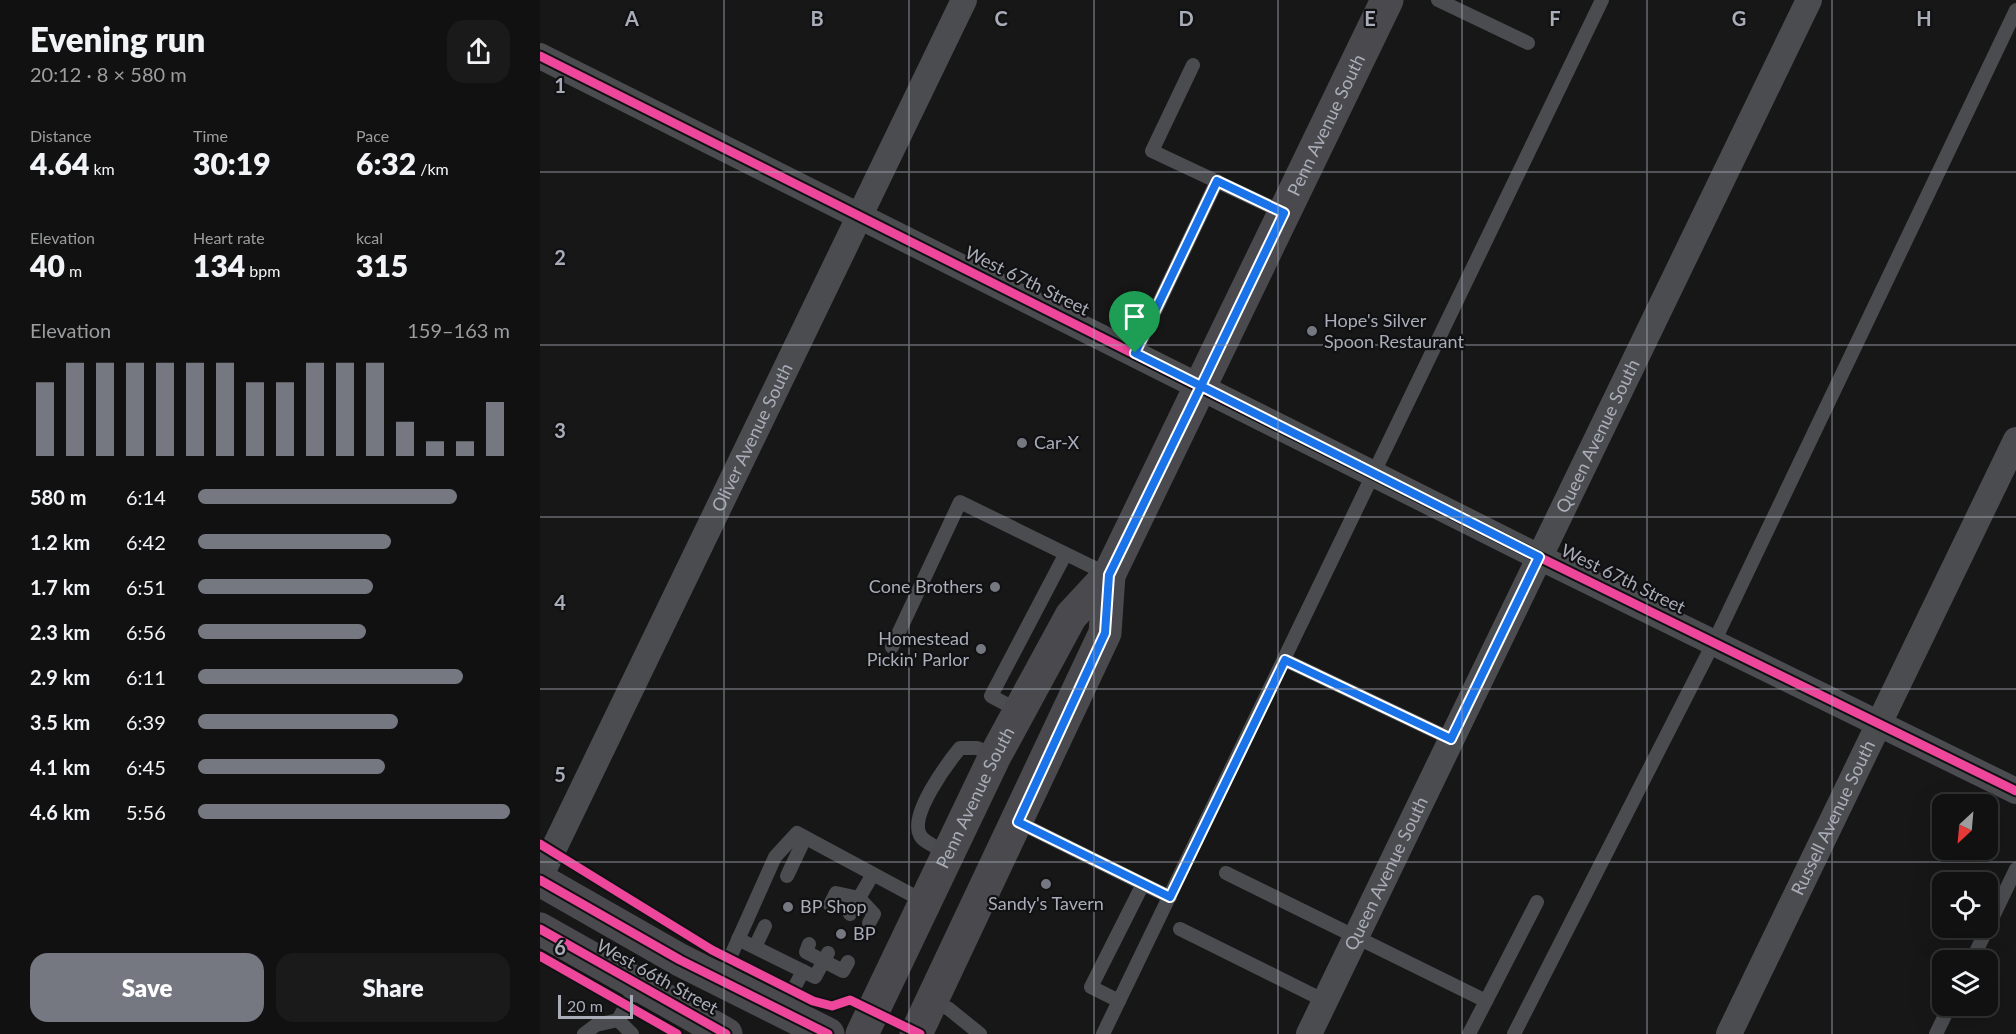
<!DOCTYPE html>
<html lang="en">
<head>
<meta charset="utf-8">
<style>
	:root { --surface:#111; --page:#1a1a1a; --text:#f1f3f6; --muted:#9c9d9f; --line:#303131; --accent:#757880 }
	body { margin:0; font-family:Lato,sans-serif; background:var(--page); color:var(--text); height:100vh; display:flex; flex-direction:column; font-size:22px; white-space:nowrap }
	* { box-sizing:border-box; margin:0 }
	p { font-size:20px; color:var(--muted) }
	.icon { flex:none; width:33px; height:33px; fill:none; stroke:currentColor; stroke-width:2; stroke-linecap:round; stroke-linejoin:round }
	.map { position:relative; flex:1; overflow:hidden }
	.panel { display:flex; flex-direction:column; background:var(--surface); width:540px }
	.panel>* { flex:none }
	.needle { width:39px; rotate:206deg }
	.fabs { position:absolute; left:1392px; top:794px; display:grid; gap:12px }
	.fabs a { display:grid; place-items:center; width:66px; height:66px; border-radius:12px; background:var(--surface); box-shadow:0 6px 24px #0002,0 0 0 2px var(--line); font-size:30px }
	.scale { position:absolute; left:18px; bottom:15px; width:75px; box-sizing:border-box; padding-left:6px; border:3px solid #a8adb8; border-top:0; font-size:16px; line-height:21px; white-space:nowrap; color:#a8adb8; -webkit-text-stroke:4px #111113; paint-order:stroke }
	.pin { position:absolute; display:grid; place-items:center; width:51px; height:51px; color:#fff; margin:-62px -26px; border-radius:50% 50% 50% 0; rotate:-45deg; box-shadow:0 0 6px #0007 }
	.pin .icon { rotate:45deg }
	.round { display:grid; place-items:center; flex:none; width:63px; height:63px; border-radius:18px; background:var(--page) }
	.head { display:flex; align-items:center; justify-content:space-between; height:102px; padding:0 30px }
	h1 { font-size:33px; font-weight:800; line-height:45px }
	.metrics { display:grid; grid-template-columns:repeat(3,1fr); gap:9px; height:102px; padding:6px 30px }
	.metrics div { display:grid; align-content:center }
	.metrics b { font-size:30px; font-weight:800 }
	.metrics small { font-size:16px; font-weight:400 }
	.metrics p { font-size:16px }
	.chart { height:168px; padding:12px 30px }
	.chart p { display:flex; justify-content:space-between }
	.chart svg { width:100%; height:108px; margin-top:6px; stroke:var(--accent); stroke-width:6 }
	.button { display:flex; gap:12px; margin-top:auto; padding:12px 30px }
	.button a { flex:1; height:69px; border-radius:18px; background:var(--accent); color:#fff; font-size:24px; font-weight:800; line-height:69px; text-align:center }
	.button a+a { background:var(--page); color:var(--text) }
	ul { padding:0 30px; list-style:none; font-size:20px }
	li { display:grid; grid-template-columns:96px 72px 1fr; align-items:center; height:45px }
	li i { height:15px; border-radius:8px; background:var(--accent) }
	main { display:flex; flex:1; min-height:0 }
	.map>svg:first-child { display:block }
</style>
</head>
<body>
<main>
<section class="panel">
<div class="head"><div><h1>Evening run</h1><p>20:12 · 8 × 580 m</p></div><a class="round"><svg class="icon" aria-label="share" viewBox="0 0 24 24"><path d="M12 15V3M7 8l5-5 5 5M5 13v7h14v-7"/></svg></a></div>
<div class="metrics">
<div><p>Distance</p><b>4.64<small> km</small></b></div>
<div><p>Time</p><b>30:19</b></div>
<div><p>Pace</p><b>6:32<small> /km</small></b></div>
</div>
<div class="metrics">
<div><p>Elevation</p><b>40<small> m</small></b></div>
<div><p>Heart rate</p><b>134<small> bpm</small></b></div>
<div><p>kcal</p><b>315</b></div>
</div>
<div class="chart"><p><span>Elevation</span>159–163 m</p>
<svg viewBox="0 0 160 44" preserveAspectRatio="none"><path d="M5 44V14M15 44V6M25 44V6M35 44V6M45 44V6M55 44V6M65 44V6M75 44V14M85 44V14M95 44V6M105 44V6M115 44V6M125 44V30M135 44V38M145 44V38M155 44V22"/></svg>
</div>
<ul>
<li><b>580 m</b>6:14<i style="width:83%"></i></li>
<li><b>1.2 km</b>6:42<i style="width:62%"></i></li>
<li><b>1.7 km</b>6:51<i style="width:56%"></i></li>
<li><b>2.3 km</b>6:56<i style="width:54%"></i></li>
<li><b>2.9 km</b>6:11<i style="width:85%"></i></li>
<li><b>3.5 km</b>6:39<i style="width:64%"></i></li>
<li><b>4.1 km</b>6:45<i style="width:60%"></i></li>
<li><b>4.6 km</b>5:56<i style="width:100%"></i></li>
</ul>
<div class="button"><a>Save</a><a>Share</a></div>
</section>
<div class="map">
<svg width="1476" height="1034" viewBox="0 0 1476 1034">
	<rect width="100%" height="100%" fill="#171717"/>
	<g fill="none" stroke-linecap="round" stroke-linejoin="round">
		<!-- lane -->
		<g stroke="#4b4c50" stroke-width="14">
			<polyline points="898,0 988,43"/>
			<polyline points="653,65 612,151 744,213"/>
			<polyline points="595,353 677,181"/>
			<polyline points="352,647 420,502 569,575"/>
			<polyline points="745,660 911,739"/>
			<polyline points="479,711 451,696 525,555"/>
			<polyline points="478,822 603,884 551,987 579,1001"/>
			<path d="M407 853C399 848 384 843 380 835 369 815 407 764 420 748H437L455 756"/>
			<polyline points="686,873 946,1001 929,1034"/>
			<polyline points="247,876 265,838"/>
			<polyline points="603,884 630,897"/>
			<polyline points="290,905 296,893 319,898 310,914"/>
			<polyline points="329,923 334,914 319,898 333,874"/>
			<polyline points="640,929 785,1001"/>
			<polyline points="198,939 275,977 288,953"/>
			<polyline points="269,944 266,952 303,971 308,962"/>
			<polyline points="215,947 225,926"/>
			<polyline points="1432,960 1476,869"/>
			<polyline points="180,980 235,857 257,833 385,902"/>
			<polyline points="392,1000 409,1009 440,1034"/>
			<polyline points="946,1001 997,902"/>
			<polyline points="242,1011 263,971"/>
			<polyline points="78,1020 97,985"/>
			<polyline points="78,1020 92,1034"/>
			<polyline points="44,1034 56,1025 78,1020"/>
			<polyline points="563,1034 1062,0"/>
			<polyline points="974,1034 1174,642 1476,10"/>
			<polyline points="1396,1034 1410,1005"/>
		</g>
		<!-- street -->
		<g stroke="#4b4c50" stroke-width="26">
			<polyline points="0,56 999,557 1476,791"/>
			<path id="s1" d="M0 877 424 0"/>
			<path id="s2" d="M769 1034 1269 0"/>
			<path id="s3" d="M1189 1034 1476 440"/>
		</g>
		<!-- secondary -->
		<g stroke="#4a4a4e" stroke-width="33">
			<polyline points="0,880 140,960 288,1034"/>
			<polyline points="0,929 186,1034"/>
			<path id="s4" d="M322 1034 455 756 531 616 569 575 847 0"/>
			<polyline points="376,1034 565,633 569,575"/>
		</g>
		<defs>
			<g id="cycleway">
				<polyline points="0,56 999,557 1476,791"/>
				<polyline points="0,844 172,950 273,1001 292,1006 310,1000 380,1034"/>
				<polyline points="0,880 140,960 288,1034"/>
				<polyline points="0,929 186,1034"/>
				<polyline points="0,956 137,1034"/>
			</g>
		</defs>
		<!-- cycleway casing -->
		<use href="#cycleway" stroke="#111113" stroke-width="13"/>
		<!-- cycleway -->
		<use href="#cycleway" stroke="#ed469a" stroke-width="9"/>
	</g>
	<g fill="none" stroke-linecap="round" stroke-linejoin="round">
		<defs>
			<polyline id="route" points="595,353 661,386 569,575 565,633 478,822 630,897 745,660 911,739 999,557 661,386 744,213 677,181 595,353"/>
		</defs>
		<!-- route casing -->
		<use href="#route" stroke="#fff" stroke-width="12"/>
		<!-- route -->
		<use href="#route" stroke="#1a73e8" stroke-width="8"/>
	</g>
	<!-- grid -->
	<path fill="none" stroke="#a8adb8" stroke-width="1.5" stroke-opacity="0.55" d="M184 0V1034M369 0V1034M554 0V1034M738 0V1034M922 0V1034M1107 0V1034M1292 0V1034M0 172H1476M0 345H1476M0 517H1476M0 689H1476M0 862H1476"/>
	<!-- markers -->
	<g fill="#757880" stroke="#111113" stroke-width="2">
		<circle cx="772" cy="331" r="6"/>
		<circle cx="482" cy="443" r="6"/>
		<circle cx="455" cy="587" r="6"/>
		<circle cx="441" cy="649" r="6"/>
		<circle cx="506" cy="884" r="6"/>
		<circle cx="248" cy="907" r="6"/>
		<circle cx="301" cy="934" r="6"/>
	</g>
	<g text-anchor="middle" stroke-width="4.5" stroke-linejoin="round" paint-order="stroke">
		<!-- street labels -->
		<g font-size="18" fill="#a8adb8" stroke="#111113">
			<text dy="6" stroke="none"><textPath href="#s4" startOffset="1023">Penn Avenue South</textPath></text>
			<text transform="translate(487 281) rotate(26)" y="6">West 67th Street</text>
			<text dy="6" stroke="none"><textPath href="#s2" startOffset="664">Queen Avenue South</textPath></text>
			<text dy="6" stroke="none"><textPath href="#s1" startOffset="488">Oliver Avenue South</textPath></text>
			<text transform="translate(1083 579) rotate(26)" y="6">West 67th Street</text>
			<text dy="6" stroke="none"><textPath href="#s4" startOffset="262">Penn Avenue South</textPath></text>
			<text dy="6" stroke="none"><textPath href="#s3" startOffset="240">Russell Avenue South</textPath></text>
			<text dy="6" stroke="none"><textPath href="#s2" startOffset="178">Queen Avenue South</textPath></text>
			<text transform="translate(117 977) rotate(29)" y="6">West 66th Street</text>
		</g>
		<!-- poi labels -->
		<g font-size="18" fill="#a8adb8" stroke="#111113" text-anchor="start">
			<text x="784" y="327">Hope's Silver<tspan x="784" dy="21">Spoon Restaurant</tspan></text>
			<text x="494" y="449">Car-X</text>
			<text x="443" y="593" text-anchor="end">Cone Brothers</text>
			<text x="429" y="645" text-anchor="end">Homestead<tspan x="429" dy="21">Pickin' Parlor</tspan></text>
			<text x="506" y="910" text-anchor="middle">Sandy's Tavern</text>
			<text x="260" y="913">BP Shop</text>
			<text x="313" y="940">BP</text>
		</g>
	</g>
	<g font-size="20" text-anchor="middle" font-weight="bold" fill="#a8adb8" stroke="#111113" stroke-width="4.5" stroke-linejoin="round" paint-order="stroke">
		<text x="92" y="26">A</text>
		<text x="277" y="26">B</text>
		<text x="461" y="26">C</text>
		<text x="646" y="26">D</text>
		<text x="830" y="26">E</text>
		<text x="1015" y="26">F</text>
		<text x="1199" y="26">G</text>
		<text x="1384" y="26">H</text>
		<text x="20" y="93">1</text>
		<text x="20" y="265">2</text>
		<text x="20" y="438">3</text>
		<text x="20" y="610">4</text>
		<text x="20" y="782">5</text>
		<text x="20" y="955">6</text>
	</g>
</svg>
<div class="fabs">
<a><svg class="needle" viewBox="-14 -14 28 28"><path d="M0-13l5 13h-10z" fill="#e53935"/><path d="M0 13l5-13h-10z" fill="#9c9d9f"/></svg></a>
<a><svg class="icon" aria-label="locate" viewBox="0 0 24 24"><circle cx="12" cy="12" r="6"/><path d="M12 2v4M12 18v4M2 12h4M18 12h4"/></svg></a>
<a><svg class="icon" aria-label="layers" viewBox="0 0 24 24"><path d="M12 4l9 5-9 5-9-5zM3 14l9 5 9-5"/></svg></a>
</div>
<div class="scale">20 m</div>
<div class="pin" style="left:595px;top:353px;background:#1e9e55"><svg class="icon" aria-label="arrive" viewBox="0 0 24 24"><path d="M6 21V4h12l-3 4 3 4H6"/></svg></div>
</div>
</main>
</body>
</html>
